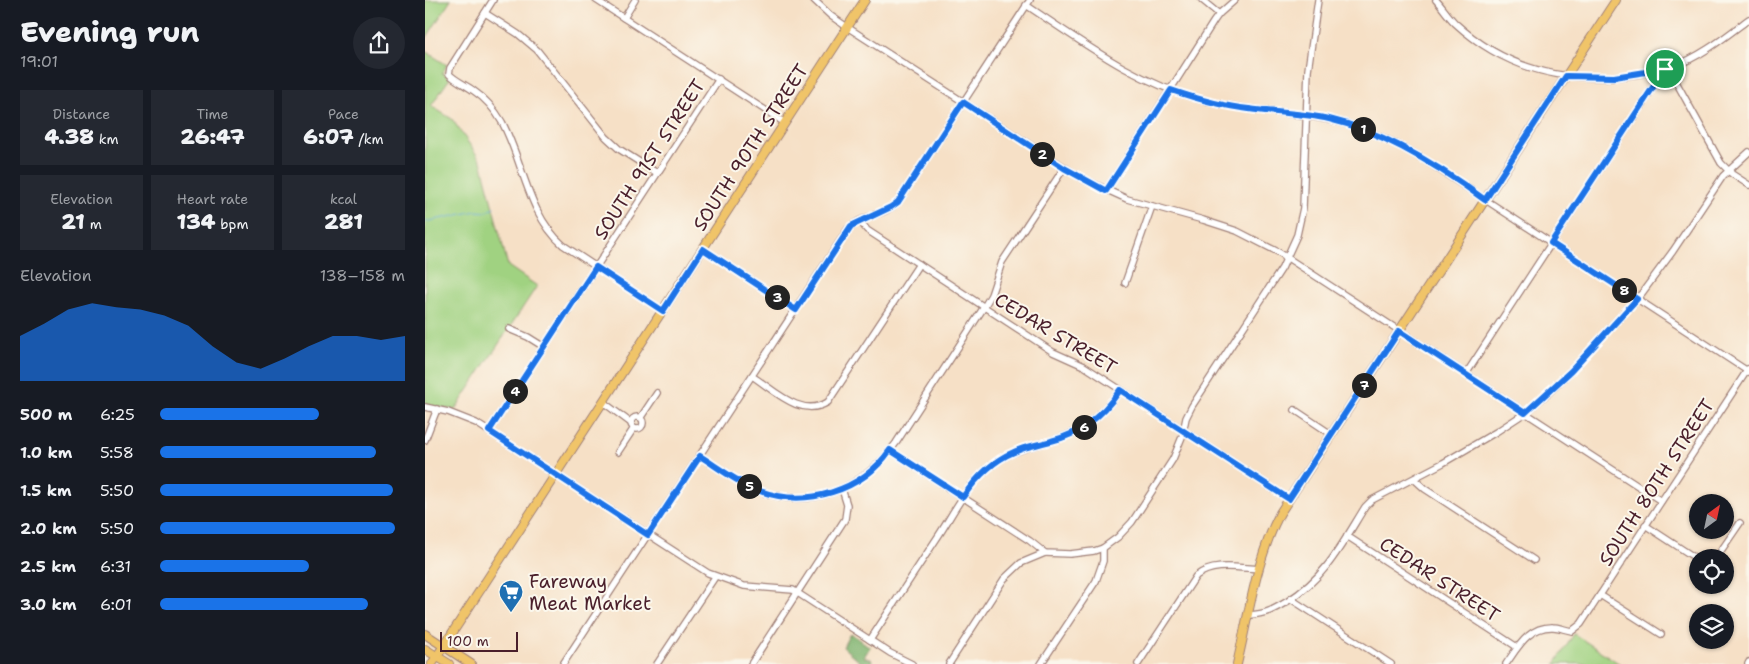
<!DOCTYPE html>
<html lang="en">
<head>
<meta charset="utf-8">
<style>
	:root { --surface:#171b24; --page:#242831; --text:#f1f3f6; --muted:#9ea1a6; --accent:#1a73e8 }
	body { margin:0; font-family:"Shantell Sans",sans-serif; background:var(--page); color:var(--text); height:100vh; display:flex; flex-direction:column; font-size:19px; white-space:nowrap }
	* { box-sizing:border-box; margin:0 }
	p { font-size:16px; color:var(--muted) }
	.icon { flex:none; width:28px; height:28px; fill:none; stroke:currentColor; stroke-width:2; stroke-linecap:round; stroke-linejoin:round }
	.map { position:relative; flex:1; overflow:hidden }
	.panel { display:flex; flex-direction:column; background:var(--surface); width:425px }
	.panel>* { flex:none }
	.needle { width:32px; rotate:33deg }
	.buttons { position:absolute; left:1264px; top:494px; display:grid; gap:10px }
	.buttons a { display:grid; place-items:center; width:45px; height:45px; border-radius:50%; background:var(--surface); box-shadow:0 1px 4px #0004; font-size:25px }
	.scale { position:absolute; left:15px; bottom:12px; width:78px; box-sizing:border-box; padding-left:5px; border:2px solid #4a1f2b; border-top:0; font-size:14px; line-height:18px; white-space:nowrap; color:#4a1f2b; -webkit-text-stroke:4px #fbf7ec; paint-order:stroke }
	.pin { position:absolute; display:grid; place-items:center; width:42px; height:42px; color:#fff; margin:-21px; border:2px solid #fff; border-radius:50%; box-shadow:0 1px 5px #0007 }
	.km { position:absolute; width:25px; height:25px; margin:-12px; border-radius:50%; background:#222; color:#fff; font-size:14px; line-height:25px; text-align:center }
	.round { display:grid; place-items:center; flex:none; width:52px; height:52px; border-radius:26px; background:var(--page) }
	.head { display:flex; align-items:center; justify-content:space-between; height:85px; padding:0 20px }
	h1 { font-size:28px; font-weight:800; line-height:38px }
	.stats { display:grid; grid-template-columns:repeat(3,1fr); gap:8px; height:85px; padding:5px 20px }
	.stats div { display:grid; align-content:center; border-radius:0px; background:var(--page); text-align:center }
	.stats b { font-size:21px; font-weight:800 }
	.stats small { font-size:14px; font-weight:400 }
	.stats p { font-size:14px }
	.chart { height:140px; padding:10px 20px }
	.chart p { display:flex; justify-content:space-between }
	.chart svg { width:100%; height:90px; margin-top:5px; fill:var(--accent); opacity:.7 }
	ul { padding:0 20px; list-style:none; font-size:16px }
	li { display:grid; grid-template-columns:80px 60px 1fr; align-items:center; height:38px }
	li i { height:12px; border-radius:6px; background:var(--accent) }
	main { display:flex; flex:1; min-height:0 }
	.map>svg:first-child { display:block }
</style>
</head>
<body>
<main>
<section class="panel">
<div class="head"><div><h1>Evening run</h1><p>19:01</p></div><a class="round"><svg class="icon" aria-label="share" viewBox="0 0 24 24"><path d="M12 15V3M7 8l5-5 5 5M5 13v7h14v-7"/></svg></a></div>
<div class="stats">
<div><p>Distance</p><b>4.38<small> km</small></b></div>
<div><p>Time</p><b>26:47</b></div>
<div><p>Pace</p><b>6:07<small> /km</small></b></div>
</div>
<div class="stats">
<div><p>Elevation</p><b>21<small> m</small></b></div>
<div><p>Heart rate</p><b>134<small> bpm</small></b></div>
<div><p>kcal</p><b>281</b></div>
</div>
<div class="chart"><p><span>Elevation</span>138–158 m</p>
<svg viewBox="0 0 160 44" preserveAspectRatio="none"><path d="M0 44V22L10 16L20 9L30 6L40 8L50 9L60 12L70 17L80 27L90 35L100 38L110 33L120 27L130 22L140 22L150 24L160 22V44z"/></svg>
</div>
<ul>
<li><b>500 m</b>6:25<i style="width:65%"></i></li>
<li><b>1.0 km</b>5:58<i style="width:88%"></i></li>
<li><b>1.5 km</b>5:50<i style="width:95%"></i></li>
<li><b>2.0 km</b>5:50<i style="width:96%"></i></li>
<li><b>2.5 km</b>6:31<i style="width:61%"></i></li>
<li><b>3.0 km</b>6:01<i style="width:85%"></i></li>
</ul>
</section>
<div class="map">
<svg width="1324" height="664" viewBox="0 0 1324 664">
	<rect width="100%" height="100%" fill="#fbf7ec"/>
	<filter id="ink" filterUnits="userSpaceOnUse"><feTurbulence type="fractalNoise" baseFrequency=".02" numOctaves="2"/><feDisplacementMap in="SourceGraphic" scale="10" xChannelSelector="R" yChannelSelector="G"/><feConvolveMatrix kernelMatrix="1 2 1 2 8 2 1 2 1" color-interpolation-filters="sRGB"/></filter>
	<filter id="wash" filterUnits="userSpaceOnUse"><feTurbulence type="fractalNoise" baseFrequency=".0096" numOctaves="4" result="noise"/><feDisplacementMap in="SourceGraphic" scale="20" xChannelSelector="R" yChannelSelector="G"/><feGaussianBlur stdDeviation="1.12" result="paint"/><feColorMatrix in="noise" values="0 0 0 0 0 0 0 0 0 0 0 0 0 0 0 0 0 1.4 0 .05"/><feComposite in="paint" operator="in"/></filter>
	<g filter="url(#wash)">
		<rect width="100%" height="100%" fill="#f6e0c6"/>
		<!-- green -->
		<g fill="#a0d281" stroke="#757856">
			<polygon points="0,0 26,0 0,40"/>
			<polygon points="0,51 22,65 17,73 25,78 6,106 27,119 56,161 83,266 112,286 30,410 0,405"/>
			<polygon points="1149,634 1195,664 1130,664"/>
		</g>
		<!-- forest -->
		<polygon fill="#80b46f" stroke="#656a4d" points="427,634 445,647 439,657 446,659 448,664 436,663 418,647 424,635"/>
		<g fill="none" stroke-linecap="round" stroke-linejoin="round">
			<!-- stream -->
			<polyline stroke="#62a8d8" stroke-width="1" points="0,222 51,211 61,212 69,207"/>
		</g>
	</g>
	<g filter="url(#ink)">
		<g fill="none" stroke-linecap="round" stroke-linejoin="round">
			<defs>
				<g id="minor">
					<path d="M68 0 25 68 24 74C31 81 41 85 49 91 61 99 70 110 77 122 99 163 102 213 138 245L238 311"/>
					<polyline points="171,0 360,123"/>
					<polyline points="389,0 406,16 422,27 658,179 702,199 778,220 812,231 855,253 1236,501"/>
					<polyline points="777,0 794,14"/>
					<path d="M1011 0C1018 8 1023 16 1030 23 1082 71 1146 85 1214 74 1225 72 1236 71 1247 67 1276 57 1300 37 1324 19"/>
					<path d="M601 5C657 42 711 83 777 100 818 111 860 111 901 119 935 125 966 140 995 157L1324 372"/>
					<polyline points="60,13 93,34 112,50 181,137 194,149 232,173"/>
					<polyline points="199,18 210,0"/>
					<polyline points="681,191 789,21 794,14 810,0"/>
					<polyline points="435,221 442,230 628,352 659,366 864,499"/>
					<polyline points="278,249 371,310"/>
					<polyline points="700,283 727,206"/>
					<polyline points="84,329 103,337 119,347"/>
					<polyline points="1041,374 1240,69 1250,80 1296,163 1307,174 1324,185"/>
					<path d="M327 376C349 390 376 419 403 402L494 264"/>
					<polyline points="178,402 206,423"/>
					<polyline points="0,407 23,412 51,423 283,573 319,586 368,590 465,653 487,664"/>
					<polyline points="870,410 906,434"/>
					<circle cx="212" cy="423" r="6"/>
					<polyline points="216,417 232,393"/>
					<polyline points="64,431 294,79"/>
					<polyline points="0,440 12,409"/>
					<polyline points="465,450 605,541 620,553 645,554 669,551 678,548 693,537 707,522 748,459 757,437 761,418 767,406 857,268 872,235 878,208 883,70 893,0"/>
					<polyline points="193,452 209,428"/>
					<path d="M275 456C294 468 313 483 334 491 388 511 439 487 471 443L559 307 566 295 577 262 639 168"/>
					<polyline points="989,479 1000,489 1109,560"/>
					<polyline points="1220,525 1272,559"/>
					<polyline points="922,536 1092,647"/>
					<polyline points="1291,558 1315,523"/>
					<polyline points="1175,595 1236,634"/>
					<polyline points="866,599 966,664"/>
					<path d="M824 615C841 614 848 610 863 601 901 577 917 544 940 507L947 500 1018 463 1071 432 1100 413 1122 394 1146 371 1217 293 1248 251 1298 176 1324 152"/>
					<path d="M445 640C468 605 491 570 514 535 530 510 543 483 567 465 585 451 605 447 626 441 656 433 678 415 695 390"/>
					<path d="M138 664 423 229C436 215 459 216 473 202L605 0"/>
					<polyline points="232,664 290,577"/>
					<polyline points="326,664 420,519 422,505 417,489"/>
					<polyline points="524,664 579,579 596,563 620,553"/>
					<polyline points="616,664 671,581 678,561 678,548"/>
					<path d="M713 664 771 576C788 562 814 568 834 569"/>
					<path d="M1081 664C1093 647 1104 626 1128 627 1134 627 1140 630 1147 631L1156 624 1323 369"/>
					<polyline points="1323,664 1324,662"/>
				</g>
				<g id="major">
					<polyline points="0,634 46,664"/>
					<polyline points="0,649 24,664"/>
					<polyline points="7,664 440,0"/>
					<path d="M812 664C824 614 831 559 855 513L1191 0"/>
				</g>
			</defs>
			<!-- minor casing -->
			<use href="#minor" stroke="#a08078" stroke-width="8"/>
			<!-- major casing -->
			<use href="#major" stroke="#a08078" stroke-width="10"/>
			<!-- minor -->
			<use href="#minor" stroke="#fff" stroke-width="5.5"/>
			<!-- major -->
			<use href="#major" stroke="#f0c469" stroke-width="8"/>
		</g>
	</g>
	<g fill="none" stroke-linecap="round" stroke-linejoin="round" filter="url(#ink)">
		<defs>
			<path id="route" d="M1240 69 1126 243 1212 299 1146 371 1100 413 974 331 864 499 695 390C678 415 656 434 626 441 613 445 601 446 589 452 567 461 551 478 538 497L465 450C437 491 381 508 335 491 313 483 294 468 275 456L223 535 64 431 171 267 238 311 278 249 371 310 426 226 466 207 473 202 538 102 639 168 681 191 746 90C772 99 797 106 824 109 851 113 878 113 904 119 960 132 1014 166 1060 200L1141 76 1189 77Z"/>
		</defs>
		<!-- route casing -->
		<use href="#route" stroke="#fff" stroke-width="10"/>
		<!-- route -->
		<use href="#route" stroke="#1a73e8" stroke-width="6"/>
	</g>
	<!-- icons -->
	<defs>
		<symbol id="supermarket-pin" viewBox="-11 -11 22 30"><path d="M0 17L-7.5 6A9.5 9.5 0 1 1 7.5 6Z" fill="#1f6fb2" stroke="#fbf7ec"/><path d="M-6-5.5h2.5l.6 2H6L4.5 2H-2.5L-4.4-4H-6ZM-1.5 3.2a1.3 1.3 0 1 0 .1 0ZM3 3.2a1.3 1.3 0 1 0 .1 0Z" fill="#fff"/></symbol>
	</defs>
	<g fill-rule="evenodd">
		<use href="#supermarket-pin" x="72" y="578" width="28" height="38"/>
	</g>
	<g text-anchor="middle" stroke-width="4" stroke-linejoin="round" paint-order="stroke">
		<!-- street labels -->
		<g font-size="19" fill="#4a1f2b" stroke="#fbf7ec">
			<text transform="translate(325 147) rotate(-57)" y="7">SOUTH 90TH STREET</text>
			<text transform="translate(224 159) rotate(-57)" y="7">SOUTH 91ST STREET</text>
			<text transform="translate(631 333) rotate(31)" y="7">CEDAR STREET</text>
			<text transform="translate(1231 482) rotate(-57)" y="7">SOUTH 80TH STREET</text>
			<text transform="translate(1015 579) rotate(33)" y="7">CEDAR STREET</text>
		</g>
		<!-- poi labels -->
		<g font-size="19" fill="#4a1f2b" stroke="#fbf7ec" text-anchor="start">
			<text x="104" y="588">Fareway<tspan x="104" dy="22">Meat Market</tspan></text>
		</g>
	</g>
</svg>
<div class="buttons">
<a><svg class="needle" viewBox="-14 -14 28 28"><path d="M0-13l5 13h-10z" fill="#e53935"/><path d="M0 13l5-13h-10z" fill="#9ea1a6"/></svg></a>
<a><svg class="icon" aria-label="locate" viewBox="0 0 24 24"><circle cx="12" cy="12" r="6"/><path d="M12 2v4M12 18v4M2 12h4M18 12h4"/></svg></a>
<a><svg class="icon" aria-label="layers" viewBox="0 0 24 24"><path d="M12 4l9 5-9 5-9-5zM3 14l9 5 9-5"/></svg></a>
</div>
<div class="scale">100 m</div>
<div class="pin" style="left:1240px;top:69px;background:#1e9e55"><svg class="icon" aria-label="arrive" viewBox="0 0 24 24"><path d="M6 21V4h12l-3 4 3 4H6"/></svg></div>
<b class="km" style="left:938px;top:129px">1</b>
<b class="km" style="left:617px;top:154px">2</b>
<b class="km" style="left:352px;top:297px">3</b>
<b class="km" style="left:90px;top:391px">4</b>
<b class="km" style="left:324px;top:486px">5</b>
<b class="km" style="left:659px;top:427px">6</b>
<b class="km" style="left:939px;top:385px">7</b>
<b class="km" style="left:1199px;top:290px">8</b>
</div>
</main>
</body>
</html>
